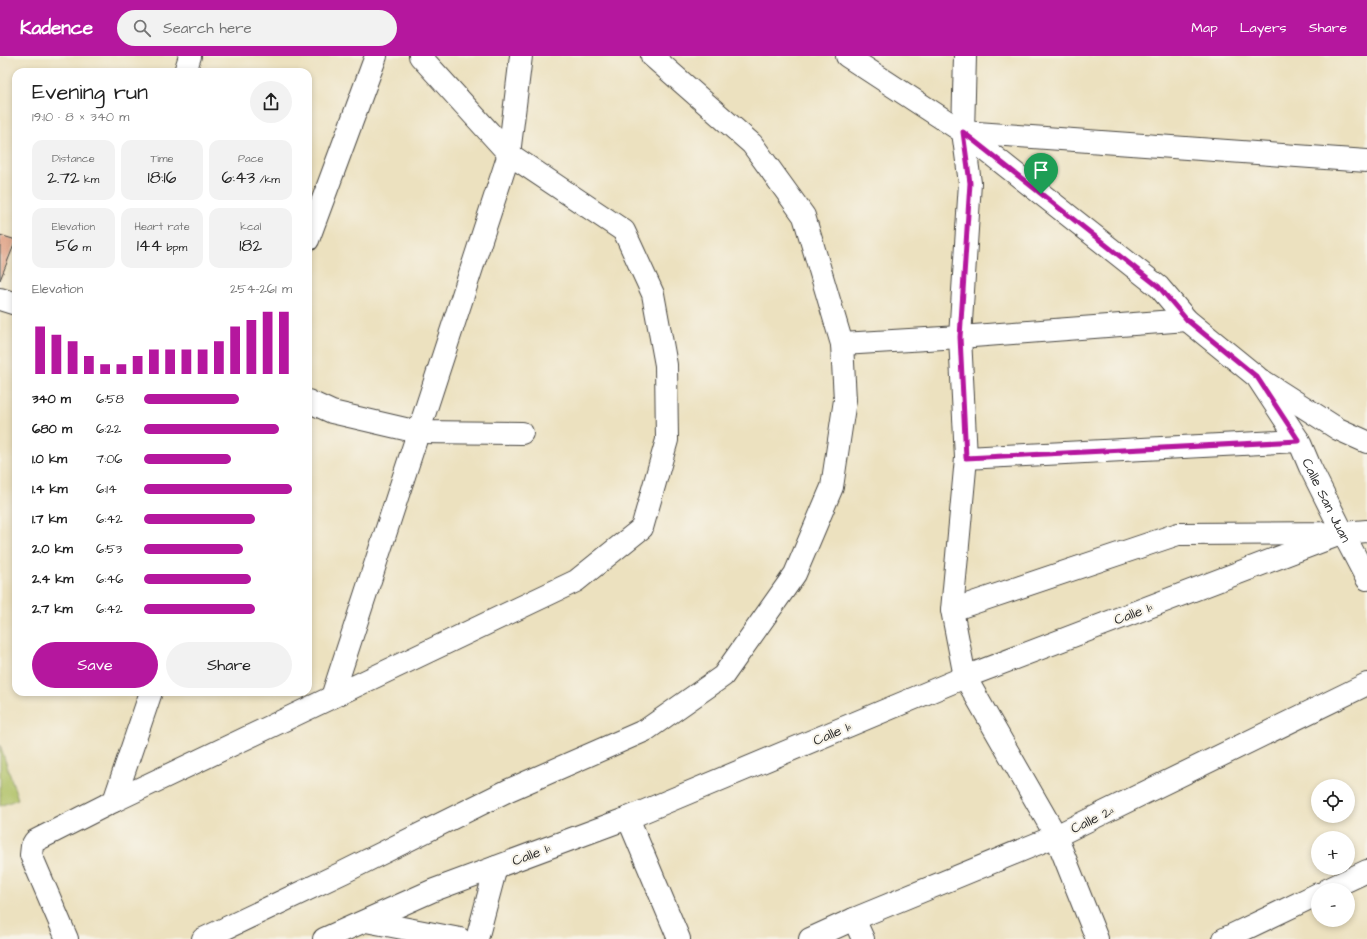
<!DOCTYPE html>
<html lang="en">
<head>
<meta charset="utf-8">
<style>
	:root { --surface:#fff; --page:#f2f2f2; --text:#222; --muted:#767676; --accent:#b5179e }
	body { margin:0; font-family:"Architects Daughter",sans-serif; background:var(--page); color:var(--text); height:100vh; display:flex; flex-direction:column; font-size:15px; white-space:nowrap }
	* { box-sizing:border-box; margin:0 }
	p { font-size:13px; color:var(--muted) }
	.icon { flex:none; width:22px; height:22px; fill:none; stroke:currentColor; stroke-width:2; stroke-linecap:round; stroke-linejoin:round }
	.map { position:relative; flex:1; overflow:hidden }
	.sheet { position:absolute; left:12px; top:12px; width:300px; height:628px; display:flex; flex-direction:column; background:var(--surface); border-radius:12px; box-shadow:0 2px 6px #0003 }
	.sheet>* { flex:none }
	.tools { position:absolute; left:1311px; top:723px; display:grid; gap:8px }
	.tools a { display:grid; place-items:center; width:44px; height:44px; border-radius:50%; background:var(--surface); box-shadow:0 2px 6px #0003; font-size:20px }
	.pin { position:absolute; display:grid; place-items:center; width:34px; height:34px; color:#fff; margin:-41px -17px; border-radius:50% 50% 50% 0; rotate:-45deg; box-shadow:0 0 4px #0007 }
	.pin .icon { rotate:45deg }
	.round { display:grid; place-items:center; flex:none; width:42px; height:42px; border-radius:21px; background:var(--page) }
	.summary { display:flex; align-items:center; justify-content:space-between; height:68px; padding:0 20px }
	h1 { font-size:22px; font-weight:600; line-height:30px }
	.figures { display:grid; grid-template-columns:repeat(3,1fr); gap:6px; height:68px; padding:4px 20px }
	.figures div { display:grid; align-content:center; border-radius:10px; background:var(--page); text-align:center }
	.figures b { font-size:17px; font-weight:600 }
	.figures small { font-size:11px; font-weight:400 }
	.figures p { font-size:11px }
	.chart { height:112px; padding:8px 20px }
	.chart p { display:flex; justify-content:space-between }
	.chart svg { width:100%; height:72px; margin-top:4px; stroke:var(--accent); stroke-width:6 }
	.cta { display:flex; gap:8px; margin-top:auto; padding:8px 20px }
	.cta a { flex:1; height:46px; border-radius:24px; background:var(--accent); color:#fff; font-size:16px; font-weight:600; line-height:46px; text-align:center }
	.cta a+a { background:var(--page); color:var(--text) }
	ul { padding:0 20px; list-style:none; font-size:13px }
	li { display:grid; grid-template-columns:64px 48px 1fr; align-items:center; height:30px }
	li i { height:10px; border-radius:5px; background:var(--accent) }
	header { display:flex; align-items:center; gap:24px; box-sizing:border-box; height:56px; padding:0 20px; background:var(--accent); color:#fff }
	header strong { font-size:19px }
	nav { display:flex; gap:22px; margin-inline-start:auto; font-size:14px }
	.search { width:280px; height:36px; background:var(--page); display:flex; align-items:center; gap:10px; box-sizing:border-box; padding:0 14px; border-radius:22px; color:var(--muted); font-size:15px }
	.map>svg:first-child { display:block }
</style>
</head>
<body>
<header>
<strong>Kadence</strong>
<div class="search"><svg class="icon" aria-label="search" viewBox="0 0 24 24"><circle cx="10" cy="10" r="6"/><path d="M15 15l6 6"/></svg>Search here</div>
<nav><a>Map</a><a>Layers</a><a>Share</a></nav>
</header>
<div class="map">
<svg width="1367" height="883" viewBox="0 0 1367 883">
	<rect width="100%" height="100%" fill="#f7f3e8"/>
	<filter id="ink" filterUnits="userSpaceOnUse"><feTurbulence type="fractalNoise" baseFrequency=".025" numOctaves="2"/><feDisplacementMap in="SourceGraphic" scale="8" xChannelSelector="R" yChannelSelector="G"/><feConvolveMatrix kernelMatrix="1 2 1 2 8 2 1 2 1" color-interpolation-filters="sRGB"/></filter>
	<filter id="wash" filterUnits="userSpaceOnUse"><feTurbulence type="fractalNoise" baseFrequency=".012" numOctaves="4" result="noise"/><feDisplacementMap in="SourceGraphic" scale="16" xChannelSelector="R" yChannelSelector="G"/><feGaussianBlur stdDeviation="0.9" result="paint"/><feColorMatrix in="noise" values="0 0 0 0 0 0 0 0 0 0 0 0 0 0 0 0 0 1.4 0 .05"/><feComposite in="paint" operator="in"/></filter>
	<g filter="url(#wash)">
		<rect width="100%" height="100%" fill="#ece1bf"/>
		<!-- green -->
		<polygon fill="#aec064" stroke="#6c7648" points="0,689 18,743 0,750"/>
		<g id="blocks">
			<!-- building -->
			<polygon fill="#dc9678" points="0,179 16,184 0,224"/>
		</g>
	</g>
	<g filter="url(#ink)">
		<use href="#blocks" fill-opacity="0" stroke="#484641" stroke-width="1"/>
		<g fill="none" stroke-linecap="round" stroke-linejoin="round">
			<defs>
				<g id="minor">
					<path id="s1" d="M847 0 963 76 1159 231 1187 264 1257 321 1299 385 1310 411 1343 477 1367 523"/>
					<polyline points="965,0 963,76 970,127 960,281 966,402 952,554 965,621 1056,780 1097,883"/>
					<polyline points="185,16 190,0"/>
					<polyline points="963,76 1367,105"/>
					<polyline points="308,184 376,0"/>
					<polyline points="0,243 16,248"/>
					<polyline points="842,288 960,281 1187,264"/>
					<polyline points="1263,325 1338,373 1367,386"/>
					<polyline points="308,345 332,356 418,376 522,377"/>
					<polyline points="966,402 1299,385"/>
					<polyline points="952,554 1178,478 1343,477 1367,475"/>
					<polyline points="332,641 509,98 521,0"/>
					<polyline points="114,745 151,636"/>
					<polyline points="628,762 679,883"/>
					<polyline points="1327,834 1367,815"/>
					<polyline points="854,863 863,883"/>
					<polyline points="366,865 460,883"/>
					<polyline points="67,883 31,799 32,790 35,785 114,745 576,525 642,472 667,384 666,309 653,238 624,175 509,98 420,0"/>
					<polyline points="203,883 344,816 509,734 646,674 723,620 795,518 832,431 845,344 842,288 804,160 752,88 652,0"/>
					<polyline points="324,883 434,834 628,762 965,621 1343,477"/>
					<polyline points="477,883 496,811"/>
					<polyline points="810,883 854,863 1056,780 1367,628"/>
					<polyline points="1224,883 1318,838"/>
				</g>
			</defs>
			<!-- minor casing -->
			<use href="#minor" stroke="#484641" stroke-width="24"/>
			<!-- minor -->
			<use href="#minor" stroke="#fff" stroke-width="22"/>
		</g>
	</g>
	<g fill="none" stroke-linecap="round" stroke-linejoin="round" filter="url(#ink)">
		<defs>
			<polygon id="route" points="963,76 1159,231 1187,264 1257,321 1299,385 966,402 960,281 970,127"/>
		</defs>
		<!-- route casing -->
		<use href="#route" stroke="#fff" stroke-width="8"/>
		<!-- route -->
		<use href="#route" stroke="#b5179e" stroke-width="5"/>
	</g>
	<g text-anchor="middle" stroke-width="4" stroke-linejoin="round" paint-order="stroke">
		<!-- street labels -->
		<g font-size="14" fill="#2b2b2b" stroke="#f7f3e8">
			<text dy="5" stroke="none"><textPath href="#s1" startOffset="664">Calle San Juan</textPath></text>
			<text transform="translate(1133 557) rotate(-21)" y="5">Calle 1ª</text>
			<text transform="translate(832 677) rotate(-23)" y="5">Calle 1ª</text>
			<text transform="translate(1092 763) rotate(-26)" y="5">Calle 2ª</text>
			<text transform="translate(531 798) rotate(-21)" y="5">Calle 1ª</text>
		</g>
	</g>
</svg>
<div class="tools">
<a><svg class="icon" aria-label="locate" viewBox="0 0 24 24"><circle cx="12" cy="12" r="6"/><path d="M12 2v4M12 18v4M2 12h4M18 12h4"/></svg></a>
<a>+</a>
<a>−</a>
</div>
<div class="pin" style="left:1041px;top:138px;background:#1e9e55"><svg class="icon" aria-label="arrive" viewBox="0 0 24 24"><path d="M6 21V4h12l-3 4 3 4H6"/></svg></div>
<section class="sheet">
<div class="summary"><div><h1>Evening run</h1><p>19:10 · 8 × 340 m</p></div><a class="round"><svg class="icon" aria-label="share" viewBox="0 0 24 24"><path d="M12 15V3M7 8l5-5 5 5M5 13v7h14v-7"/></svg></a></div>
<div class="figures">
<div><p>Distance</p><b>2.72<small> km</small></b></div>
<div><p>Time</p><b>18:16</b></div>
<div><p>Pace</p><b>6:43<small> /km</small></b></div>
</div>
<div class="figures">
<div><p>Elevation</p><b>56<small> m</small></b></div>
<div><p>Heart rate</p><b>144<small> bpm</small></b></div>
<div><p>kcal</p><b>182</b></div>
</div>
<div class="chart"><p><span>Elevation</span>254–261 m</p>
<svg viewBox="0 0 160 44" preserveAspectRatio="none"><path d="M5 44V15M15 44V20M25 44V24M35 44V33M45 44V38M55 44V38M65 44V33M75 44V29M85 44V29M95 44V29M105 44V29M115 44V24M125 44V15M135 44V11M145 44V6M155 44V6"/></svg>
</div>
<ul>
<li><b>340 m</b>6:58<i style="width:64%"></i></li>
<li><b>680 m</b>6:22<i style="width:91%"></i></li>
<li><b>1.0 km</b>7:06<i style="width:59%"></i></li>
<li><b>1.4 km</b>6:14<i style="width:100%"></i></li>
<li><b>1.7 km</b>6:42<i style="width:75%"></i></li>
<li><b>2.0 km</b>6:53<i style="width:67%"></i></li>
<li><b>2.4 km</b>6:46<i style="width:72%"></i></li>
<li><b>2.7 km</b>6:42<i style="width:75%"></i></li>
</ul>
<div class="cta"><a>Save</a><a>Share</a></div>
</section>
</div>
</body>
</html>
